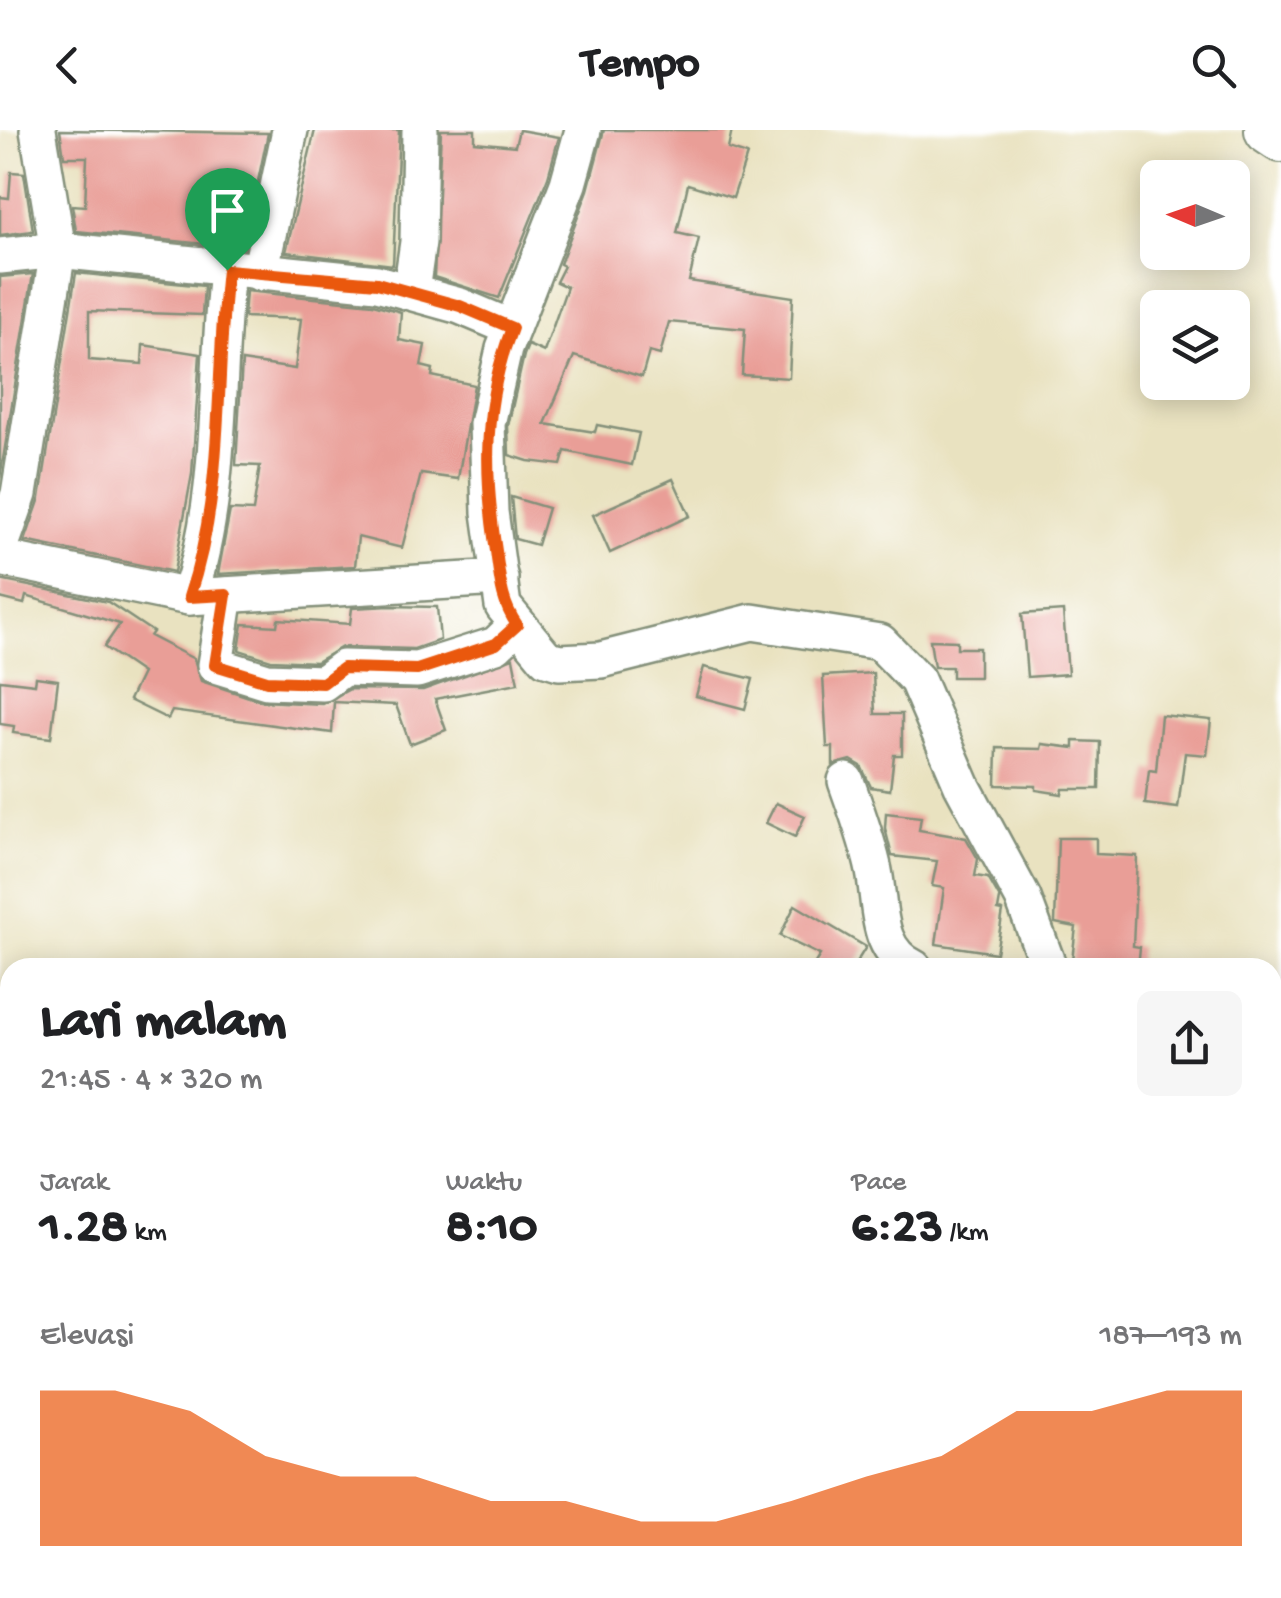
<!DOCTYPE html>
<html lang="id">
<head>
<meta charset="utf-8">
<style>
	:root { --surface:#fff; --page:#f6f6f6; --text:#202124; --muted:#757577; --accent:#ea580c }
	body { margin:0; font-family:"Gochi Hand",sans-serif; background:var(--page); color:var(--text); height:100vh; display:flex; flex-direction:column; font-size:38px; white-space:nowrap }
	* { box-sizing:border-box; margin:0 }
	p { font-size:32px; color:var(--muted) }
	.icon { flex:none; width:55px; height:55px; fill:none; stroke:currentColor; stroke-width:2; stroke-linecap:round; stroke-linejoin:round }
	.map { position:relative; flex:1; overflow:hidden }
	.drawer { position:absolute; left:0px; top:828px; width:1282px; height:642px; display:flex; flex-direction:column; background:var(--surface); border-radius:30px 30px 0 0; box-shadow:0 5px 25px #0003 }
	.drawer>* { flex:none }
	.needle { width:65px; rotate:272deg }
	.tools { position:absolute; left:1140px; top:30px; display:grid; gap:20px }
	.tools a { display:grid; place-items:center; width:110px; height:110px; border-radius:15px; background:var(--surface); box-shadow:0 5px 25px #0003; font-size:50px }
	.pin { position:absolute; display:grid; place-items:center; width:85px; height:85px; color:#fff; margin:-102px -42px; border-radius:50% 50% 50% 0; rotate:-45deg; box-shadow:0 0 10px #0007 }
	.pin .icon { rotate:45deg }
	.round { display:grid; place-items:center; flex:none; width:105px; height:105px; border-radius:15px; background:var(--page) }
	.overview { display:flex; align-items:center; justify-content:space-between; height:170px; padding:0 40px }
	h1 { font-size:55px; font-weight:700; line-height:75px }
	.figures { display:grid; grid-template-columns:repeat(3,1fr); gap:15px; height:170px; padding:10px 40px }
	.figures div { display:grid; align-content:center }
	.figures b { font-size:50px; font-weight:700 }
	.figures small { font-size:28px; font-weight:400 }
	.figures p { font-size:28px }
	.chart { height:280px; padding:20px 40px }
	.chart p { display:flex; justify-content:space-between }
	.chart svg { width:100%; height:180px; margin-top:10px; fill:var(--accent); opacity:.7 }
	header { display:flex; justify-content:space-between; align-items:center; height:130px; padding:0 40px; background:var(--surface); font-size:45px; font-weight:700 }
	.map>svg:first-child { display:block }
</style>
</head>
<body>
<header><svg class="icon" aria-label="back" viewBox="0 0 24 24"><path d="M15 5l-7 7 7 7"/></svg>Tempo<svg class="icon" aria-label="search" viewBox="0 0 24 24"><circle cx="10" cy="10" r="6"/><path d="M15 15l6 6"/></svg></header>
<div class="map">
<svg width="1281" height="1468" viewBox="0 0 1281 1468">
	<rect width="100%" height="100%" fill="#fff"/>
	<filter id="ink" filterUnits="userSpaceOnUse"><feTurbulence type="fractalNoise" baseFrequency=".01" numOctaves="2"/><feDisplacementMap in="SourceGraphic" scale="20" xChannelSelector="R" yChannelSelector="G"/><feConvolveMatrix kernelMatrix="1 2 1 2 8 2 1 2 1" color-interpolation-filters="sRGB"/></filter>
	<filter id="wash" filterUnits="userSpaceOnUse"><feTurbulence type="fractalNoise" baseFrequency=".0048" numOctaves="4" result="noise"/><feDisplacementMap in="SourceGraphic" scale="40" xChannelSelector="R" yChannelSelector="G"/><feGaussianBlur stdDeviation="2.25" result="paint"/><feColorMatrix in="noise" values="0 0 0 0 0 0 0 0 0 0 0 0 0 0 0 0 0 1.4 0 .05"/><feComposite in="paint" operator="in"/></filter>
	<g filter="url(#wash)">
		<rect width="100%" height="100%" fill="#e9e2c0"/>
		<g id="blocks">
			<!-- building -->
			<g fill="#e99e97">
				<polygon points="60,0 268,3 244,118 76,101 72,75 85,76 87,27 64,27"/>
				<polygon points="315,0 399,0 393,135 286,122"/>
				<polygon points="441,0 475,0 475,12 515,16 519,0 559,7 548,47 499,168 434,147"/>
				<polygon points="604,0 732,0 728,19 747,25 733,68 688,54 677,103 699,108 689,151 793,167 789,248 742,245 745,199 669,192 660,225 649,222 642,247 574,226 545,294 595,302 597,295 639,303 632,335 565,321 561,335 528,331 509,325 508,296 524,225 528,215 544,222 567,157 556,152 564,136 560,134 588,60"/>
				<polygon points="11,42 24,43 33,101 0,105 0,67 9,68"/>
				<polygon points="76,143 204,156 202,185 89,181 89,230 142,234 143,215 200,224 192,344 174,442 25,411 40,368"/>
				<polygon points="33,144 0,348 0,147"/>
				<polygon points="246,161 373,174 401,182 399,210 425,215 421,236 433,239 432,246 474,255 458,349 421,344 402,418 358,407 355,436 218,444 230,380 253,381 260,336 236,335 242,231 295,239 301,189 244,187"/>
				<polygon points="673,349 690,386 610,423 593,385"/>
				<polygon points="511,367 548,378 537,415 515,409"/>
				<polygon points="0,450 108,472 153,502 150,506 194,529 201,551 261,571 322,574 350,559 423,560 513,528 518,553 435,569 446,600 410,614 396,575 334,572 332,603 172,581 168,589 129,570 142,543 104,517 120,494 26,466 24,474 0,468"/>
				<polygon points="390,476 437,477 440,510 414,519 342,517 316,532 271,530 239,520 243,494 277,496 278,489 350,494 352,478"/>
				<polygon points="1063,481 1068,544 1027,547 1022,484"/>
				<polygon points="930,510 957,511 957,518 979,518 979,547 952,547 952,537 934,537"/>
				<polygon points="704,537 753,549 745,579 696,566"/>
				<polygon points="873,543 875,584 902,584 902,625 894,625 890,660 871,657 861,636 851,630 833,635 833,617 827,617 823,546"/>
				<polygon points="36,547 58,550 51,608 13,603 14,596 0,594 0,550 35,554"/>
				<polygon points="1161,585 1211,590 1207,625 1185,623 1178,678 1145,674 1149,640 1156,641"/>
				<polygon points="1074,611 1100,612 1099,659 1063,659 1062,664 1036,660 1036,656 996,655 997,618 1041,619 1042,614 1074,618"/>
				<polygon points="776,673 805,686 795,707 766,693"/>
				<polygon points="886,683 921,687 919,700 966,708 978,729 975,746 988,748 1000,769 998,780 1003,781 996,823 936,814 944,758 932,756 937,731 892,726 885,698"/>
				<polygon points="1058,708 1096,708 1096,724 1137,726 1133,816 1140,817 1138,838 1071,838 1076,797 1055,793"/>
				<polygon points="795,775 866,817 853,838 812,838 820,825 780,806"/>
			</g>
		</g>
	</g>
	<g filter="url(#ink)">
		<use href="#blocks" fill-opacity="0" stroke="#84907a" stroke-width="2.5"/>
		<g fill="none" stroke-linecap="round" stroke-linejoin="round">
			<defs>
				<polyline id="lane" points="1219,1460 1220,1468"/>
				<g id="street">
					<polyline points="583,0 568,54 504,219 487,294 490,382 503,476 546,528 559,532 601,530 752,492 880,512 917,550 962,655 1023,768 1049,838"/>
					<polyline points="0,126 58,120 377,153 460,176 512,198"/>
					<polyline points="260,143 290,0"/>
					<polyline points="411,161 418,112 420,0"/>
					<polyline points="0,418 19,364 58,120 38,0"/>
					<polyline points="0,428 189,467 500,448"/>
					<polyline points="226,465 215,535 267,551 323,553 343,538 417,540 496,515 517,495"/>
					<path d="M189 467C224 361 215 250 227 140"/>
					<path d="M846 651C856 680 868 711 874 741 881 776 875 820 914 838"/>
				</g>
				<polyline id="secondary" points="1269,0 1281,8"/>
			</defs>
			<!-- lane casing -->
			<use href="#lane" stroke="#84907a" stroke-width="22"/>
			<!-- street casing -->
			<use href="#street" stroke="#84907a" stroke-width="40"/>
			<!-- secondary casing -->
			<use href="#secondary" stroke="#84907a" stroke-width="52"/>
			<!-- lane -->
			<use href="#lane" stroke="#fff" stroke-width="18"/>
			<!-- street -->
			<use href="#street" stroke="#fff" stroke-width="35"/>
			<!-- secondary -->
			<use href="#secondary" stroke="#fff" stroke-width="48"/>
		</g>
	</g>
	<g fill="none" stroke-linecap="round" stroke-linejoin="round" filter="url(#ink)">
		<defs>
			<path id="route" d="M227 140 377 153 460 176 512 198C483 273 484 343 496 421 500 449 501 472 517 495L496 514 417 540 343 538 323 553 267 551 215 535 226 465 189 467C225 361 215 250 227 140Z"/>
		</defs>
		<!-- route casing -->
		<use href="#route" stroke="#fff" stroke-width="20"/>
		<!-- route -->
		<use href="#route" stroke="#ea580c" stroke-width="12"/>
	</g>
</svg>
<div class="tools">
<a><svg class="needle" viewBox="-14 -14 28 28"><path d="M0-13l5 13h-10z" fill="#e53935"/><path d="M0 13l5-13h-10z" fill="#757577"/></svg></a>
<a><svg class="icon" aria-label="layers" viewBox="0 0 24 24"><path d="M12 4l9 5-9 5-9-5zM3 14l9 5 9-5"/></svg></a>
</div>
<div class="pin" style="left:227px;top:140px;background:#1e9e55"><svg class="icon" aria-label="arrive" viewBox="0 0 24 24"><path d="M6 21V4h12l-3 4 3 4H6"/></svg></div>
<section class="drawer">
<div class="overview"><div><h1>Lari malam</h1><p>21:45 · 4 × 320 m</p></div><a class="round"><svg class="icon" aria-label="share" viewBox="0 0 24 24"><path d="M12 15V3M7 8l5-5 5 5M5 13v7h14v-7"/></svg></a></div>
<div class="figures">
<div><p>Jarak</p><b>1.28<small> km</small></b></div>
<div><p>Waktu</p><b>8:10</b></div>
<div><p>Pace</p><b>6:23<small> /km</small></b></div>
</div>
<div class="chart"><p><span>Elevasi</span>187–193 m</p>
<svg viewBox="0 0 160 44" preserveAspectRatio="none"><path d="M0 44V6L10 6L20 11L30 22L40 27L50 27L60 33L70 33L80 38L90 38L100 33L110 27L120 22L130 11L140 11L150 6L160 6V44z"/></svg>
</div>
</section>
</div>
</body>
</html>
